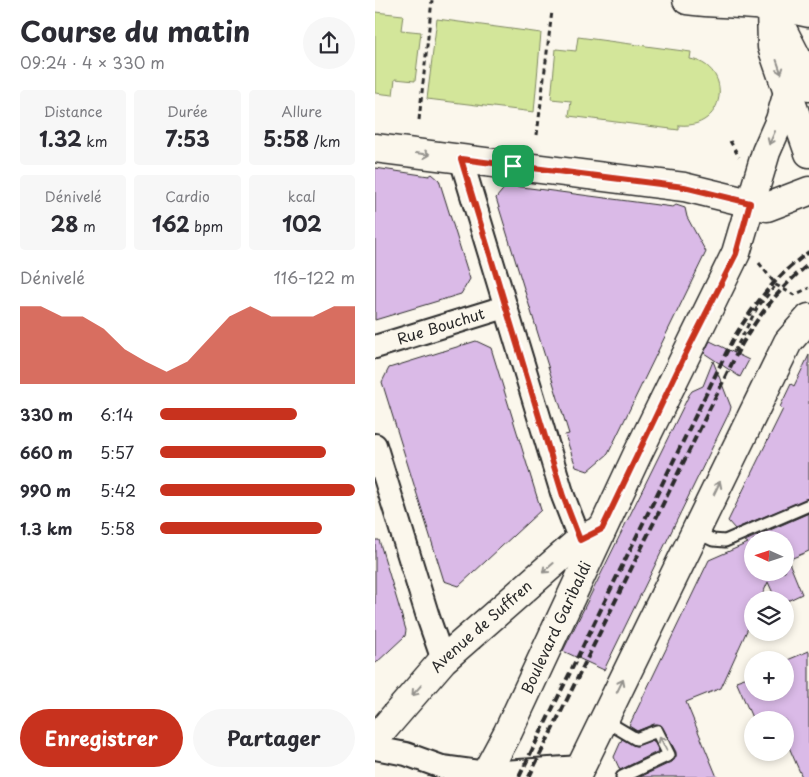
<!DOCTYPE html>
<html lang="fr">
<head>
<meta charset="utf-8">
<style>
	:root { --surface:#fff; --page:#f7f7f7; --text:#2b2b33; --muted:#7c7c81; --accent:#c8321e }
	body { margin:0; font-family:"Playpen Sans",sans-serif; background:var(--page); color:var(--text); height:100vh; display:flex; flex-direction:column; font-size:19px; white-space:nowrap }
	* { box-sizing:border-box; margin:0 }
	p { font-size:16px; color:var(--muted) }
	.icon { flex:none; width:28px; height:28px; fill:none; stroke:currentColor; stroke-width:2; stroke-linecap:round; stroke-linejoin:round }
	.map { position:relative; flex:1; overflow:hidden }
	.panel { display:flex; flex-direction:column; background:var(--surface); width:375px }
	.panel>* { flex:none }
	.needle { width:32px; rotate:273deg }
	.buttons { position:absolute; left:369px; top:531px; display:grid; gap:10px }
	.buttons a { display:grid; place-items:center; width:50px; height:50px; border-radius:50%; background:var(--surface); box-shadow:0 2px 8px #0003; font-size:25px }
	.pin { position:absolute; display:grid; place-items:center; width:42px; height:42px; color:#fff; margin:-21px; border-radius:10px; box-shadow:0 2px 8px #0006 }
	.round { display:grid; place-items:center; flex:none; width:52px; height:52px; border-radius:26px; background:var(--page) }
	.headline { display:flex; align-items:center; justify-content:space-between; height:85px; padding:0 20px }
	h1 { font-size:28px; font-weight:700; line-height:38px }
	.metrics { display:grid; grid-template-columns:repeat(3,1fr); gap:8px; height:85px; padding:5px 20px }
	.metrics div { display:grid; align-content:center; border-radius:5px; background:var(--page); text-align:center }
	.metrics b { font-size:21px; font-weight:700 }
	.metrics small { font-size:14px; font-weight:400 }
	.metrics p { font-size:14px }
	.chart { height:140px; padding:10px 20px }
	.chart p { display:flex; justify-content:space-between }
	.chart svg { width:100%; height:90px; margin-top:5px; fill:var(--accent); opacity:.7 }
	.action { display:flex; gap:10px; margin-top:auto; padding:10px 20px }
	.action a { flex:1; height:58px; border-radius:30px; background:var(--accent); color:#fff; font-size:20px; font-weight:700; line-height:58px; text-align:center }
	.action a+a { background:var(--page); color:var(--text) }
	ul { padding:0 20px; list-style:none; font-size:16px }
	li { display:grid; grid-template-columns:80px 60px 1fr; align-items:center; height:38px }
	li i { height:12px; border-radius:6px; background:var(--accent) }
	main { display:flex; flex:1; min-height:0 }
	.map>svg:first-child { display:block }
</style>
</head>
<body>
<main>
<section class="panel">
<div class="headline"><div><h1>Course du matin</h1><p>09:24 · 4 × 330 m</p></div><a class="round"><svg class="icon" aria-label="share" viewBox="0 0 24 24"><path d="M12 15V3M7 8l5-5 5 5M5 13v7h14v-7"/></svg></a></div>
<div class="metrics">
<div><p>Distance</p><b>1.32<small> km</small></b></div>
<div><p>Durée</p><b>7:53</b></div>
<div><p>Allure</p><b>5:58<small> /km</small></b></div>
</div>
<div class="metrics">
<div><p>Dénivelé</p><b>28<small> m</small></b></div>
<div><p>Cardio</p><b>162<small> bpm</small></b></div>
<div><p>kcal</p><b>102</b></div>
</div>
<div class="chart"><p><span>Dénivelé</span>116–122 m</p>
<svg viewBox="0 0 160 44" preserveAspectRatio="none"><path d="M0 44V6L10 6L20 11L30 11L40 17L50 27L60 33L70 38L80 33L90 22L100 11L110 6L120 11L130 11L140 11L150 6L160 6V44z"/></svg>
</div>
<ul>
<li><b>330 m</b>6:14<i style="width:70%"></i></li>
<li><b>660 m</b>5:57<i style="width:85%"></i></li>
<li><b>990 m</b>5:42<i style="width:100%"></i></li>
<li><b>1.3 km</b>5:58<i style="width:83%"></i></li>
</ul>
<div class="action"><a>Enregistrer</a><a>Partager</a></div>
</section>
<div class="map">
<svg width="434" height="777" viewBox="0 0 434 777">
	<rect width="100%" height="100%" fill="#fbf7ec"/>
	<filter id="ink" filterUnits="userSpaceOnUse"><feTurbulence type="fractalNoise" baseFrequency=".02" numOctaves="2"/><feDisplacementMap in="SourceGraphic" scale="10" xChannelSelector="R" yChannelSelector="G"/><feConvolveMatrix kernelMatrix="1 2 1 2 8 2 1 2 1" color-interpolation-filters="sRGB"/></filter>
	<g filter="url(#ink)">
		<!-- green -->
		<g fill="#d3e69a" stroke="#7f8862">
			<polygon points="0,12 28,15 26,30 46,32 40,81 20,79 18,95 0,93"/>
			<polygon points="62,19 166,33 159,112 52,99"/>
			<path d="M203 37 316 52 315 59C359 66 352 130 304 125V130L194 116 196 101 176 99 181 49 201 51Z"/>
		</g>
		<!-- building -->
		<g fill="#dabae7" stroke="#2b2b2b" fill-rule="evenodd">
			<polygon points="0,168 54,176 57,174 64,180 95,279 86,294 0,320"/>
			<polygon points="132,185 298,207 301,205 310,208 312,217 331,252 233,454 213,471 201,467 190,435 194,434 121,198"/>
			<polygon points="101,341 116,348 166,510 84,586 69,581 7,382 14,368"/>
			<polygon points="335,341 374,360 365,377 329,353"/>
			<polygon points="434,355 434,498 360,529 353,521 408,409 405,407 416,384 419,386"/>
			<polygon points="338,361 356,407 355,411 229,670 188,651 314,395 317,391 328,386"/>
			<path d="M434 513V551L413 560 427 594 410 602V600H401L393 582 385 600H378V617L346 688 311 702 342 777H265L297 762 301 756V752L286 725 279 724 262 731 254 726 334 560 373 543 370 541ZM378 540H410V572H378Z"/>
			<polygon points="0,540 4,540 31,630 30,636 0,664"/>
			<polygon points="434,651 434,777 427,777 410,738 410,720 378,720 361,681 378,675 378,692 410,692 410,661"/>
			<polygon points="247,739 261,746 278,740 284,751 245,770 239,757"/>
		</g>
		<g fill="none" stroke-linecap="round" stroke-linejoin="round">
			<defs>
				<g id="service">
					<polyline points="321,532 338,540 350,541 434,505"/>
					<polyline points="229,720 261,739 282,731 294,755 247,777"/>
				</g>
				<g id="minor">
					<polyline points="86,159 188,496 205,540"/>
					<path id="s1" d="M0 347 130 307"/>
					<polyline points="0,445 53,617 68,660"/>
					<polyline points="0,748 31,754 67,767 111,773 206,767"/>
				</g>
				<g id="tertiary">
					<path d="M312 0C352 5 394 3 434 13"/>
					<polyline points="0,148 309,187 375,203"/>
				</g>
				<g id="secondary">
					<polyline points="396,6 397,47 434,153"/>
					<polyline points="402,19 421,56 434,87"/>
					<polyline points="375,203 392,207 434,191"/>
					<path id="s2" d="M0 739 68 660 205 540 227 529"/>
					<path id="s3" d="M109 777 133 732 263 453 361 253 391 152 405 120 413 92"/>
					<polyline points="201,777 413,342 434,318"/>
				</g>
			</defs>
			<!-- service casing -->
			<use href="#service" stroke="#2b2b2b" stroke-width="15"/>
			<!-- minor casing -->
			<use href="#minor" stroke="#2b2b2b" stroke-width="26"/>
			<!-- tertiary casing -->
			<use href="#tertiary" stroke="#2b2b2b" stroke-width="31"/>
			<!-- secondary casing -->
			<use href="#secondary" stroke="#2b2b2b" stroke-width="31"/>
			<!-- path -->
			<g stroke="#2b2b2b" stroke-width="3" stroke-dasharray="5 4" stroke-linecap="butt">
				<polyline points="44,120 57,0"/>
				<polyline points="162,135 177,11"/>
				<polyline points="355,141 364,157"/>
				<polyline points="384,263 401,285 419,295 434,288"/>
				<polyline points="359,352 382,308 401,285"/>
			</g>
			<!-- service -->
			<use href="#service" stroke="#fbf7ec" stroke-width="11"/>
			<!-- minor -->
			<use href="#minor" stroke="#fbf7ec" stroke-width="22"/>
			<!-- tertiary -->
			<use href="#tertiary" stroke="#fbf7ec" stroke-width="28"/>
			<!-- secondary -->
			<use href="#secondary" stroke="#fbf7ec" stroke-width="28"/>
			<!-- rail -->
			<g stroke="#2b2b2b" stroke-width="4" stroke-dasharray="8 4" stroke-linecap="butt">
				<path d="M144 777 357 341C378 306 400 276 434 252"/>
				<path d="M154 777 364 349C383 316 404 288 434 264"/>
			</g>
		</g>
		<!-- one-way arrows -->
		<defs><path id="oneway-shaft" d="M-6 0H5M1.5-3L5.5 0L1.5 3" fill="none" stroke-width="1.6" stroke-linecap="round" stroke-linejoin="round" transform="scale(1.25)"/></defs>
		<g stroke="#93918c">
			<use href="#oneway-shaft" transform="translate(404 67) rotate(71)"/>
			<use href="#oneway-shaft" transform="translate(397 138) rotate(114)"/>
			<use href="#oneway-shaft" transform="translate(48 154) rotate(7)"/>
			<use href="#oneway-shaft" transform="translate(342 488) rotate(-64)"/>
			<use href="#oneway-shaft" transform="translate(173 568) rotate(139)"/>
			<use href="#oneway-shaft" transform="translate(245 686) rotate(-64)"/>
			<use href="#oneway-shaft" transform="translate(42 690) rotate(131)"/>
			<use href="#oneway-shaft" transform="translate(288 743) rotate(-116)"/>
		</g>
	</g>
	<g fill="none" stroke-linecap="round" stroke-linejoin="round" filter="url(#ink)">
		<defs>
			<polygon id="route" points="86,159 309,187 375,203 361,254 310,355 227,529 205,540 188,496"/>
		</defs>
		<!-- route casing -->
		<use href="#route" stroke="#fff" stroke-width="10"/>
		<!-- route -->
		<use href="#route" stroke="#c8321e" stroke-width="6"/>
	</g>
	<g text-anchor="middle" stroke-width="4" stroke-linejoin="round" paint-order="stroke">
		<!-- street labels -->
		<g font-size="15" fill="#2b2b2b" stroke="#fbf7ec">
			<text dy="5" stroke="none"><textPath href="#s1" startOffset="69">Rue Bouchut</textPath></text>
			<text dy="5" stroke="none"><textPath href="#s3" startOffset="166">Boulevard Garibaldi</textPath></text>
			<text dy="5" stroke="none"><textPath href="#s2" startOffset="155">Avenue de Suffren</textPath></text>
		</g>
	</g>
</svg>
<div class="buttons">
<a><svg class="needle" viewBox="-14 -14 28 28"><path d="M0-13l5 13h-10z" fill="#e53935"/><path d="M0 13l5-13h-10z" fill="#7c7c81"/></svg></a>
<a><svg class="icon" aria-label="layers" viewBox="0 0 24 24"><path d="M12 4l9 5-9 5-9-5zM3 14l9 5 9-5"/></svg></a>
<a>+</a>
<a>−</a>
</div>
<div class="pin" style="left:138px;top:166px;background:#1e9e55"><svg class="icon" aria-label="arrive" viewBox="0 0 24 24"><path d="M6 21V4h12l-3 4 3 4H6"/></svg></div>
</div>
</main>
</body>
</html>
